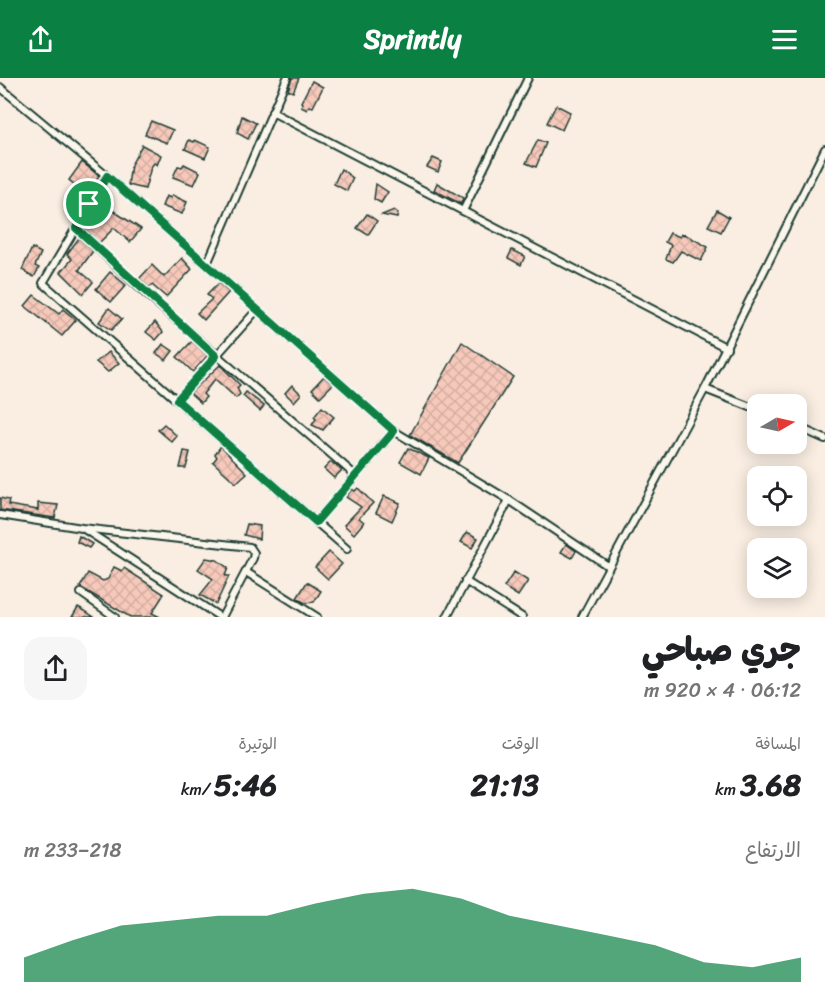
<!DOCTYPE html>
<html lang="ar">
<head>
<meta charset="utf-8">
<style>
	:root { --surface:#fff; --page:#f6f6f6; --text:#202124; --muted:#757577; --accent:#0b8043 }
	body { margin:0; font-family:Sriracha,"Playpen Sans Arabic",sans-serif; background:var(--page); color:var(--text); direction:rtl; height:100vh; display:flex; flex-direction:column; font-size:22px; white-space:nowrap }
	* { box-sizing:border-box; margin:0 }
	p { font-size:20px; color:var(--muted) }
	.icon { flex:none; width:33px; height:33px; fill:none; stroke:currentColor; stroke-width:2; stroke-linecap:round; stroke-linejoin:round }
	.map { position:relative; height:539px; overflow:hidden; direction:ltr }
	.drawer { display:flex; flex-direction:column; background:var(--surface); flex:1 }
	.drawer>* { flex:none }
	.needle { width:39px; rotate:81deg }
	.tools { position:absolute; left:747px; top:316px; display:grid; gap:12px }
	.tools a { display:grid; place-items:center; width:60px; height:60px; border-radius:12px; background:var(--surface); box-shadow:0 3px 15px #0003; font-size:30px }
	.pin { position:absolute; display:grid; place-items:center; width:51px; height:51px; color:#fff; margin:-26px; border:3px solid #fff; border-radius:50%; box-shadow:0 2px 6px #0007 }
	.round { display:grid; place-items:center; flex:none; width:63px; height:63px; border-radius:18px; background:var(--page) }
	.summary { display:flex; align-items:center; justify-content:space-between; height:102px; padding:0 24px }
	h1 { font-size:33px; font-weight:800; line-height:45px }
	.metrics { display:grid; grid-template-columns:repeat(3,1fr); gap:9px; height:102px; padding:6px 24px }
	.metrics div { display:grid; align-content:center }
	.metrics b { font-size:30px; font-weight:800 }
	.metrics small { font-size:16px; font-weight:400 }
	.metrics p { font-size:16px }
	.chart { height:168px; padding:12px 24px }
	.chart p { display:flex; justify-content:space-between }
	.chart svg { width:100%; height:108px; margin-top:6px; fill:var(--accent); opacity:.7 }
	header { display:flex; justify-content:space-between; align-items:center; height:78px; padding:0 24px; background:var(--accent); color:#fff; font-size:27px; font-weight:800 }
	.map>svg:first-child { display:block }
</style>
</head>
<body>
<header><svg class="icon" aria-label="menu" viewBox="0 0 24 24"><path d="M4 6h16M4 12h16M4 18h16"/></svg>Sprintly<svg class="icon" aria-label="share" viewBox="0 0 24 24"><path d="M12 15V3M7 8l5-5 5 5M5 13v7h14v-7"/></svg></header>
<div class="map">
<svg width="825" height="539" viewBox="0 0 825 539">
	<defs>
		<pattern id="building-cross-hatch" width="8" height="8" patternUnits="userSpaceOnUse" patternTransform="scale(1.5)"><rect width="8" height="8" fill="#f7c9bb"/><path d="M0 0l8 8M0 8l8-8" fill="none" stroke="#d3aea1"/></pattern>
	</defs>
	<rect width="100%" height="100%" fill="#faeee2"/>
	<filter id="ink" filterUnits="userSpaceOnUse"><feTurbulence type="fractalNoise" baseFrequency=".0167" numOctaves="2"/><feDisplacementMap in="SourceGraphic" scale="12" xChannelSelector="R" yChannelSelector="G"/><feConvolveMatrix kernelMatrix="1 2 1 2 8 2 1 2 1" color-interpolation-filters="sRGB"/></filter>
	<g filter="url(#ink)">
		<!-- building -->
		<g fill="url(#building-cross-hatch)" stroke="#1f3d34" stroke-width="1.5">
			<polygon points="292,0 299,0 293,14 288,12"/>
			<polygon points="312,3 323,9 313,29 309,28 307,32 301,29 303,25 301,24"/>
			<polygon points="556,27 570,34 562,52 547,45"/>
			<polygon points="242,38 256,45 248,61 237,55"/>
			<polygon points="151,43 173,52 167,65 145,56"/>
			<polygon points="189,62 194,64 195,62 210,69 205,80 185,71"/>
			<polygon points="538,62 546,65 536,89 526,85"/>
			<polygon points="142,67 161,77 157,87 154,85 151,89 145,111 128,107 131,87"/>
			<polygon points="433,80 442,84 438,94 427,89"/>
			<polygon points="82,84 99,98 87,117 69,102"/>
			<polygon points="184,86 200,94 194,107 173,99 178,88 182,89"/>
			<polygon points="341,91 353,100 347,113 334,106"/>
			<polygon points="437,105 463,120 461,126 434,112"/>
			<polygon points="376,106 388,114 381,125 374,121"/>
			<polygon points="172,117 187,124 182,136 162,128 166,118 171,120"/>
			<polygon points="112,132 141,151 130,164 114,150 99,165 83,149 93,133 104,144"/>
			<polygon points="394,132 398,135 397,140 382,137"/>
			<polygon points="717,132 729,139 721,154 708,148"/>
			<polygon points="367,136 377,143 368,157 357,150"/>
			<polygon points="670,155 680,159 681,156 686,157 708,169 701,183 681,173 673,184 666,181 671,167 665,164"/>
			<polygon points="79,160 93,173 79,192 93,204 83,216 61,194 72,181 67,176"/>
			<polygon points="32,170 41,175 35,188 39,190 34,199 22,192"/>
			<polygon points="512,172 525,178 521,187 508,180"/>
			<polygon points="182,180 192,191 166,219 152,207 149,210 139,201 152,187 164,199"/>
			<polygon points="110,194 126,207 111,224 96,211"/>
			<polygon points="219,205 229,214 204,242 197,235 212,221 207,217"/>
			<polygon points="34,217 59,236 63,231 76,242 62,258 25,228"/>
			<polygon points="109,230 122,241 111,252 99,244"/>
			<polygon points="155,244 163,254 156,262 146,254"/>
			<polygon points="192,263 208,277 193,294 177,279"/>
			<polygon points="462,264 513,299 458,385 410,357"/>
			<polygon points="163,266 173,273 166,282 156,275"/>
			<polygon points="109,274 119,285 108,294 96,284"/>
			<polygon points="220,287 240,307 237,310 240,316 236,320 215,301 203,316 206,319 201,325 190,315"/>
			<polygon points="324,298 333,306 320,319 312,311"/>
			<polygon points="292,307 301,316 294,324 285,315"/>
			<polygon points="246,314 264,328 260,333 243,318"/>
			<polygon points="322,329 334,339 323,352 312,347 316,341 314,339"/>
			<polygon points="164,346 177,358 172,364 158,352"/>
			<polygon points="221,368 247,395 236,405 213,384 217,379 215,376"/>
			<polygon points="408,370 429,380 421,396 400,384"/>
			<polygon points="184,373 190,374 186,390 180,390"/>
			<polygon points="331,384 342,392 334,400 324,391"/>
			<polygon points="358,410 373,425 359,440 364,444 354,456 344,447 361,429 346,419 352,411 355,413"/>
			<polygon points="384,418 400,425 392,443 376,435"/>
			<polygon points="0,420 9,422 8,427 38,432 38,425 58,427 55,440 0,432"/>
			<polygon points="247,446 260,448 259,461 244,457"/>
			<polygon points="467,454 478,460 472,470 461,464"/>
			<polygon points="79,458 92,466 89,470 77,464"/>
			<polygon points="566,466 576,473 572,480 561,474"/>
			<polygon points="329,474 342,486 328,501 315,489"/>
			<polygon points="206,480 217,482 228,490 225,498 229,498 216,526 200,517 213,501 198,491"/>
			<polygon points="114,489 122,493 124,490 164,516 152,535 160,539 130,539 80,509 88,495 103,503 108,501"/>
			<polygon points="514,494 528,503 518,518 504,509"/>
			<polygon points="307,504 321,513 314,524 305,525 297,520"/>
			<polygon points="78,529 85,533 94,539 72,539"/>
		</g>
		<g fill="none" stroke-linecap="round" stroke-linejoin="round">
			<defs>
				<g id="minor">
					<polyline points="0,9 107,98 394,353 509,422 608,488"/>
					<polyline points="272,34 727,270"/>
					<polyline points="107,98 43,205 347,471"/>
					<polyline points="463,133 528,0"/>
					<polyline points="76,150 146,216 355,397"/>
					<polyline points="207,186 287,0"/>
					<polyline points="177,322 256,233"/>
					<polyline points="758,332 705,311 825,71"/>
					<polyline points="796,348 825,361"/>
					<polyline points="0,437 82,450 250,469 254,475 253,480 222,539"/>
					<polyline points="316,444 394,353"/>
					<polyline points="84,451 220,539"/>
					<polyline points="246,494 317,539"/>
					<polyline points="465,503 522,539"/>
					<polyline points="81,515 115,539"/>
					<polyline points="447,539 509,422"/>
					<polyline points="582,539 705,311"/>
				</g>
			</defs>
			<!-- minor casing -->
			<use href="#minor" stroke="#1f3d34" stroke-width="10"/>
			<!-- minor -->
			<use href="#minor" stroke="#fbf7ec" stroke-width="6"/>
		</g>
	</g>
	<g fill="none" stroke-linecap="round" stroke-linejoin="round" filter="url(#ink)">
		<defs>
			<polygon id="route" points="107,98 394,353 316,444 177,322 216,278 76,150"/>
		</defs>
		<!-- route casing -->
		<use href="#route" stroke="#fff" stroke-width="12"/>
		<!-- route -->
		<use href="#route" stroke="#0b8043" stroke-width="8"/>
	</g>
</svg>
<div class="tools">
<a><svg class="needle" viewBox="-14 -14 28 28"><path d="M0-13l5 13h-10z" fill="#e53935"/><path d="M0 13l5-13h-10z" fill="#757577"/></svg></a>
<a><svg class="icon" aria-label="locate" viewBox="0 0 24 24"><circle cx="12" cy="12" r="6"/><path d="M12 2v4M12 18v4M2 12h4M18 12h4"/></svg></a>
<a><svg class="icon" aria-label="layers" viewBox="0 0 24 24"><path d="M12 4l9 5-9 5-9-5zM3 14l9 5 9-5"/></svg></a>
</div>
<div class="pin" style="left:89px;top:126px;background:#1e9e55"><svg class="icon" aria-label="arrive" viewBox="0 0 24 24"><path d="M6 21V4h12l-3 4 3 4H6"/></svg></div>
</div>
<section class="drawer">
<div class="summary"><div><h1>جري صباحي</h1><p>06:12 · 4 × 920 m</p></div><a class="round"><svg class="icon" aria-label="share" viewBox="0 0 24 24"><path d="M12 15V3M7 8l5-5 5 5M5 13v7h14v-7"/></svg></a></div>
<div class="metrics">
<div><p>المسافة</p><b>3.68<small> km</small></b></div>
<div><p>الوقت</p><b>21:13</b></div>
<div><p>الوتيرة</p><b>5:46<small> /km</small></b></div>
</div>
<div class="chart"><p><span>الارتفاع</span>218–233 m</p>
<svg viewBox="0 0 160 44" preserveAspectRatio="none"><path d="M0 44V34L10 27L20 21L30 19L40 17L50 17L60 12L70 8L80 6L90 10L100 17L110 21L120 25L130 29L140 36L150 38L160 34V44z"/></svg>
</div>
</section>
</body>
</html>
